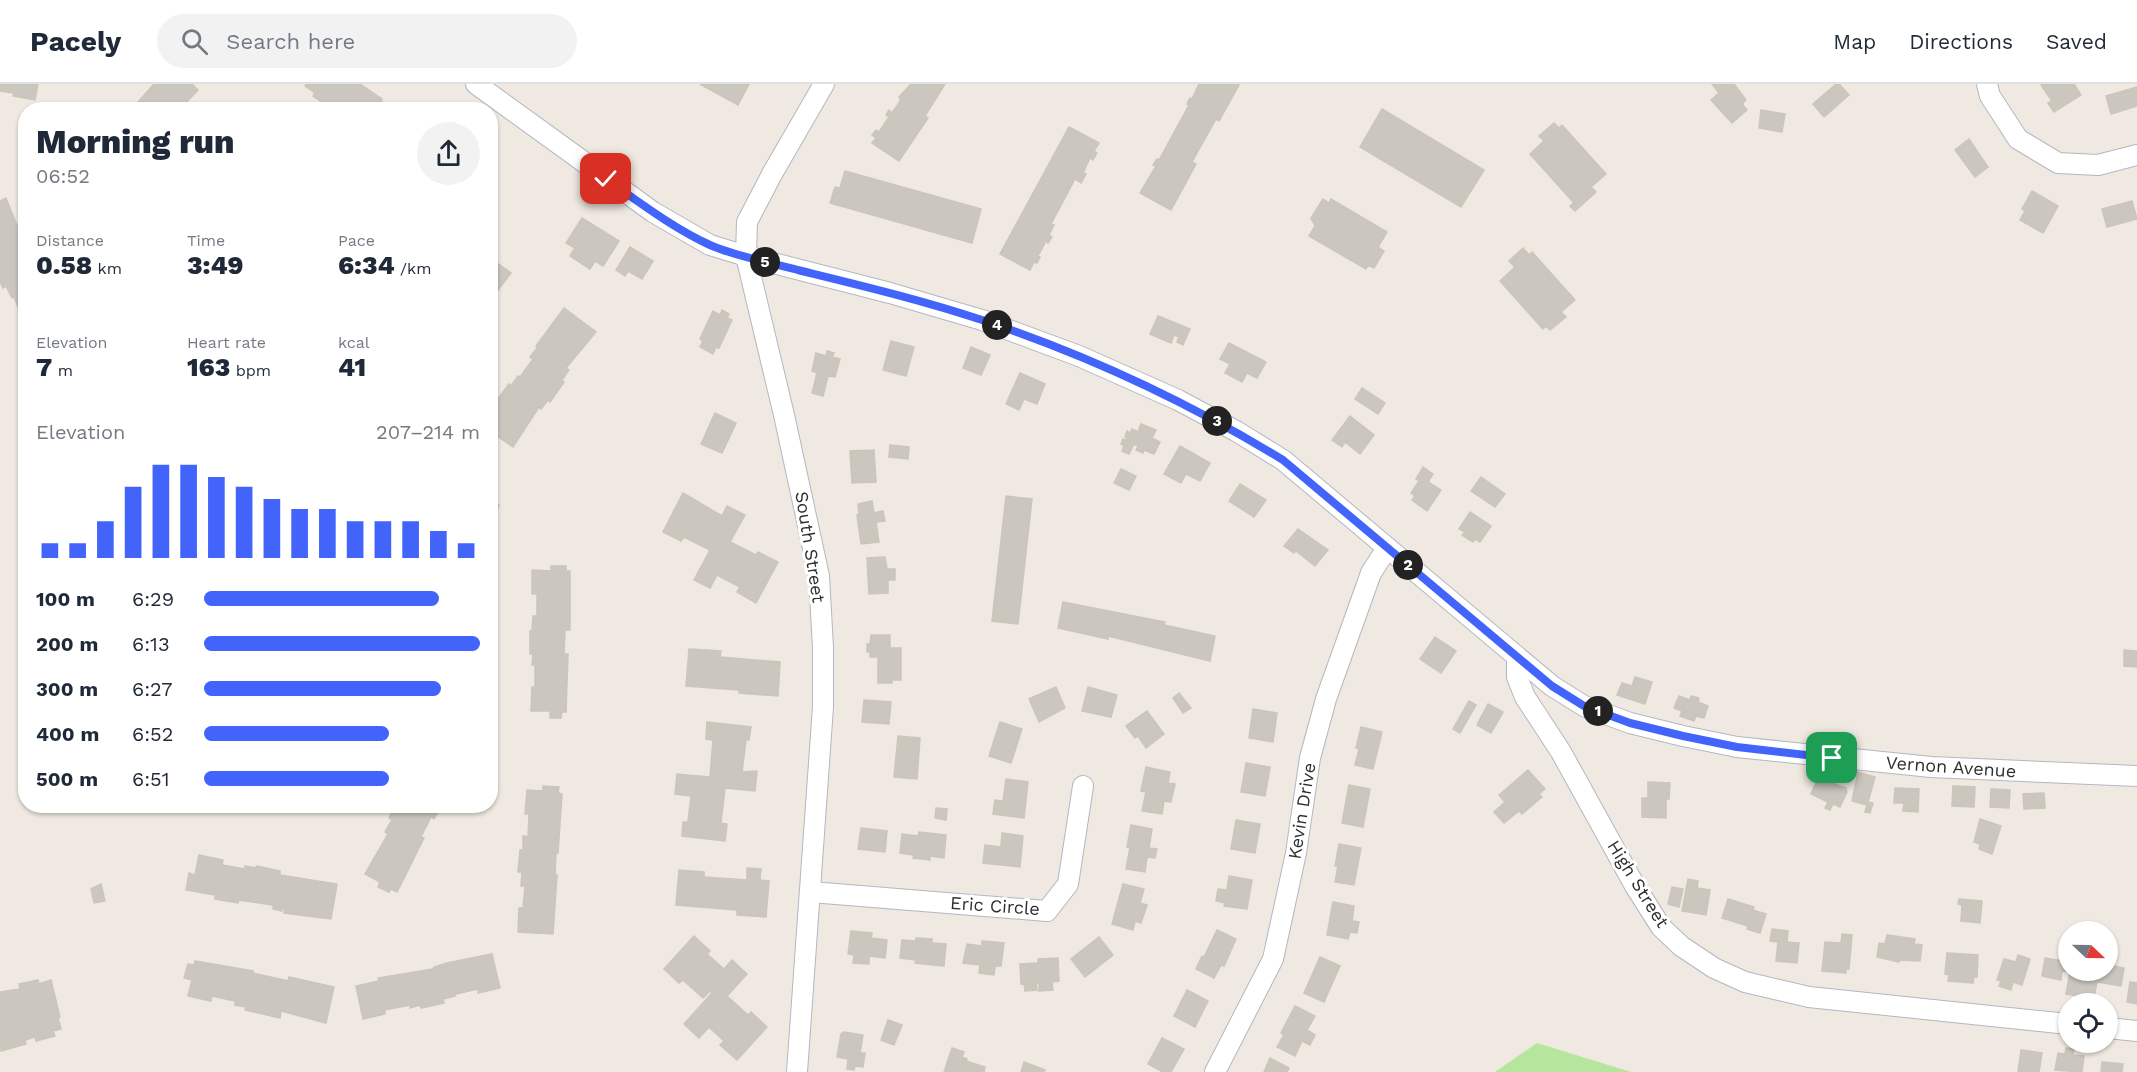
<!DOCTYPE html>
<html lang="en">
<head>
<meta charset="utf-8">
<style>
	:root { --surface:#fff; --page:#f2f2f3; --text:#1f2937; --muted:#747a83; --line:#e0e1e3; --accent:#4264fb }
	body { margin:0; font-family:"Work Sans",sans-serif; background:var(--page); color:var(--text); height:100vh; display:flex; flex-direction:column; font-size:22px; white-space:nowrap }
	* { box-sizing:border-box; margin:0 }
	p { font-size:20px; color:var(--muted) }
	.icon { flex:none; width:33px; height:33px; fill:none; stroke:currentColor; stroke-width:2; stroke-linecap:round; stroke-linejoin:round }
	.map { position:relative; flex:1; overflow:hidden }
	.drawer { position:absolute; left:18px; top:18px; width:480px; height:711px; display:flex; flex-direction:column; background:var(--surface); border-radius:24px; box-shadow:0 2px 4px #0004 }
	.drawer>* { flex:none }
	.needle { width:39px; rotate:112deg }
	.controls { position:absolute; left:2058px; top:837px; display:grid; gap:12px }
	.controls a { display:grid; place-items:center; width:60px; height:60px; border-radius:50%; background:var(--surface); box-shadow:0 2px 4px #0004; font-size:30px }
	.pin { position:absolute; display:grid; place-items:center; width:51px; height:51px; color:#fff; margin:-26px; border-radius:12px; box-shadow:0 3px 9px #0006 }
	.km { position:absolute; width:30px; height:30px; margin:-15px; border-radius:50%; background:#222; color:#fff; font-size:16px; line-height:30px; text-align:center }
	.round { display:grid; place-items:center; flex:none; width:63px; height:63px; border-radius:32px; background:var(--page) }
	.summary { display:flex; align-items:center; justify-content:space-between; height:102px; padding:0 18px }
	h1 { font-size:33px; font-weight:800; line-height:45px }
	.figures { display:grid; grid-template-columns:repeat(3,1fr); gap:9px; height:102px; padding:6px 18px }
	.figures div { display:grid; align-content:center }
	.figures b { font-size:26px; font-weight:800 }
	.figures small { font-size:16px; font-weight:400 }
	.figures p { font-size:16px }
	.chart { height:168px; padding:12px 18px }
	.chart p { display:flex; justify-content:space-between }
	.chart svg { width:100%; height:108px; margin-top:6px; stroke:var(--accent); stroke-width:6 }
	ul { padding:0 18px; list-style:none; font-size:20px }
	li { display:grid; grid-template-columns:96px 72px 1fr; align-items:center; height:45px }
	li i { height:15px; border-radius:8px; background:var(--accent) }
	header { display:flex; align-items:center; gap:36px; box-sizing:border-box; height:84px; padding:0 30px; background:var(--surface); border-bottom:2px solid var(--line) }
	header strong { font-size:28px }
	nav { display:flex; gap:33px; margin-inline-start:auto; font-size:21px }
	.search { width:420px; height:54px; background:var(--page); display:flex; align-items:center; gap:15px; box-sizing:border-box; padding:0 21px; border-radius:33px; color:var(--muted); font-size:22px }
	.map>svg:first-child { display:block }
</style>
</head>
<body>
<header>
<strong>Pacely</strong>
<div class="search"><svg class="icon" aria-label="search" viewBox="0 0 24 24"><circle cx="10" cy="10" r="6"/><path d="M15 15l6 6"/></svg>Search here</div>
<nav><a>Map</a><a>Directions</a><a>Saved</a></nav>
</header>
<div class="map">
<svg width="2137" height="988" viewBox="0 0 2137 988">
	<rect width="100%" height="100%" fill="#efe9e1"/>
	<!-- green -->
	<polygon fill="#b6e59e" points="1537,959 1631,988 1495,988"/>
	<!-- building -->
	<g fill="#cbc7bf" stroke="#cbc5ba" stroke-width="1.5">
		<polygon points="0,0 38,0 35,16 13,12 14,9 0,7"/>
		<polygon points="154,0 192,0 198,6 181,24 177,20 172,26 131,26"/>
		<polygon points="306,0 360,0 382,15 381,17 393,26 333,26 313,12 315,9 305,2"/>
		<polygon points="700,0 749,0 738,21"/>
		<polygon points="911,0 945,0 925,32 928,34 899,77 872,59 876,54 872,51 876,46 879,48 889,33 886,31 889,26 892,29 901,16 899,13"/>
		<polygon points="1199,0 1239,1 1219,37 1216,35 1192,78 1196,80 1171,126 1140,109 1156,82 1153,81 1157,75 1159,76 1189,21 1187,20 1190,14 1192,15"/>
		<polygon points="1712,0 1734,0 1746,16 1742,20 1747,26 1732,39 1711,16 1719,9"/>
		<polygon points="1836,0 1839,0 1849,11 1824,33 1813,20"/>
		<polygon points="2043,0 2074,0 2081,11 2054,28 2048,19 2052,17 2041,1"/>
		<polygon points="2137,3 2137,22 2111,30 2106,12"/>
		<polygon points="1382,25 1484,86 1461,123 1360,63"/>
		<polygon points="1761,26 1785,30 1782,48 1759,44"/>
		<polygon points="1554,39 1559,44 1562,41 1606,90 1591,103 1596,108 1575,127 1570,122 1574,119 1530,70 1544,57 1539,52"/>
		<polygon points="1069,43 1099,59 1094,67 1097,69 1093,76 1090,74 1083,89 1086,90 1081,99 1075,95 1051,140 1054,141 1049,151 1052,153 1048,159 1046,157 1038,172 1040,173 1037,179 1034,178 1030,186 1000,170"/>
		<polygon points="1969,55 1988,83 1975,93 1955,66"/>
		<polygon points="845,87 981,125 972,159 830,119 835,103 840,104"/>
		<polygon points="2032,107 2058,122 2043,149 2020,136 2025,127 2022,125"/>
		<polygon points="6,114 26,164 26,242 14,213 12,214 6,202 3,204 0,197 0,117"/>
		<polygon points="1323,115 1329,119 1331,115 1387,148 1378,163 1384,167 1374,184 1368,181 1366,185 1309,152 1315,142 1311,134"/>
		<polygon points="2132,117 2137,135 2107,143 2102,125"/>
		<polygon points="582,134 619,157 603,182 595,177 590,185 570,172 575,164 566,159"/>
		<polygon points="630,163 653,177 642,195 628,187 625,192 616,186"/>
		<polygon points="1523,164 1529,171 1532,168 1575,216 1561,228 1566,233 1550,246 1546,242 1543,245 1500,197 1515,183 1509,177"/>
		<polygon points="490,174 511,189 490,217"/>
		<polygon points="564,224 596,248 566,284 569,286 562,296 564,298 550,318 548,316 541,325 539,323 513,363 490,347 490,331 498,321 495,319 509,300 511,302 518,292 520,293 533,275 530,273 537,264 536,262"/>
		<polygon points="722,226 729,230 727,234 732,236 719,264 716,263 713,270 700,263 703,257 700,255 713,227 720,231"/>
		<polygon points="1158,232 1190,245 1183,261 1177,258 1179,253 1174,251 1171,259 1150,250"/>
		<polygon points="891,257 914,263 906,292 883,286"/>
		<polygon points="1229,259 1266,278 1257,294 1247,289 1242,298 1225,289 1230,280 1220,275"/>
		<polygon points="971,263 990,271 981,291 963,284"/>
		<polygon points="827,267 834,269 832,273 840,275 835,293 828,292 823,312 812,309 817,289 812,287 816,269 826,272"/>
		<polygon points="1020,289 1045,300 1037,320 1024,315 1019,326 1006,320"/>
		<polygon points="1362,304 1385,319 1378,330 1355,315"/>
		<polygon points="715,329 736,339 722,369 701,360"/>
		<polygon points="1350,332 1374,351 1360,370 1345,358 1342,363 1332,356"/>
		<polygon points="1141,340 1156,346 1152,354 1160,358 1154,370 1144,366 1143,369 1136,366 1138,362 1134,360 1129,370 1122,367 1124,362 1121,360 1123,355 1126,356 1128,355 1125,353 1127,347 1130,349 1132,345 1138,348"/>
		<polygon points="890,361 909,363 908,375 889,373"/>
		<polygon points="1180,362 1210,379 1200,397 1186,390 1181,399 1164,390"/>
		<polygon points="874,366 876,398 852,399 850,367"/>
		<polygon points="1423,383 1433,390 1428,398 1441,406 1427,427 1412,416 1415,412 1411,409 1419,397 1416,395"/>
		<polygon points="1121,385 1136,392 1129,406 1114,399"/>
		<polygon points="1481,393 1505,410 1495,423 1471,407"/>
		<polygon points="1240,400 1266,416 1254,433 1229,417"/>
		<polygon points="683,409 722,432 727,422 745,431 730,458 756,471 758,468 778,478 756,519 737,508 740,503 717,491 710,504 694,496 710,466 684,453 681,457 663,448"/>
		<polygon points="1006,412 1032,415 1018,540 992,537"/>
		<polygon points="490,417 499,421 490,440"/>
		<polygon points="872,417 874,429 883,427 885,437 876,438 879,458 861,460 857,431 859,430 858,420"/>
		<polygon points="1470,428 1491,442 1480,458 1475,455 1473,458 1462,451 1465,448 1459,445"/>
		<polygon points="1298,445 1328,466 1315,482 1296,467 1294,469 1284,462"/>
		<polygon points="885,473 887,485 895,485 895,496 888,496 888,509 869,510 867,474"/>
		<polygon points="551,482 566,482 566,487 570,487 570,546 565,546 564,570 568,570 566,628 562,628 561,634 550,634 550,627 531,627 532,603 535,603 535,581 532,581 533,570 530,570 530,547 532,547 533,532 537,532 537,510 532,510 532,486 551,487"/>
		<polygon points="1063,518 1165,538 1164,541 1215,552 1210,577 1108,552 1108,555 1058,544"/>
		<polygon points="871,551 890,551 890,564 901,564 901,596 892,596 892,599 878,599 878,573 870,573 870,568 867,568 867,560 870,560"/>
		<polygon points="1435,553 1456,567 1441,589 1420,575"/>
		<polygon points="689,565 721,567 720,573 780,578 778,612 739,609 739,606 686,602"/>
		<polygon points="2124,566 2137,567 2137,583 2124,582"/>
		<polygon points="1635,593 1652,598 1645,620 1617,611 1622,599 1632,602"/>
		<polygon points="1056,603 1065,624 1039,638 1029,615"/>
		<polygon points="1088,603 1117,611 1111,633 1082,627"/>
		<polygon points="1179,609 1191,624 1183,629 1173,614"/>
		<polygon points="1679,612 1690,616 1691,612 1699,614 1698,618 1708,622 1704,634 1696,632 1694,637 1680,632 1682,627 1674,624"/>
		<polygon points="864,616 891,618 889,640 862,638"/>
		<polygon points="1469,617 1476,621 1460,649 1453,645"/>
		<polygon points="1488,620 1503,628 1491,649 1477,641"/>
		<polygon points="1253,625 1277,629 1273,658 1249,654"/>
		<polygon points="1147,627 1164,650 1146,664 1138,652 1135,654 1126,642"/>
		<polygon points="707,638 751,643 749,656 746,656 742,688 757,687 755,707 725,704 721,739 727,740 725,757 682,752 683,738 688,738 691,712 675,710 677,690 710,693 713,656 706,655"/>
		<polygon points="1000,638 1022,645 1011,679 989,672"/>
		<polygon points="1361,643 1382,648 1373,685 1355,681 1359,665 1356,664"/>
		<polygon points="898,652 920,654 917,695 894,693"/>
		<polygon points="1246,679 1270,683 1265,712 1241,708"/>
		<polygon points="1146,683 1170,688 1168,699 1175,700 1171,718 1164,717 1162,730 1142,727 1146,708 1141,707"/>
		<polygon points="1528,686 1545,705 1539,710 1542,713 1522,730 1519,727 1504,739 1494,728 1505,718 1499,711"/>
		<polygon points="1858,688 1875,693 1868,718 1873,719 1870,729 1865,728 1867,721 1852,717"/>
		<polygon points="1818,694 1846,704 1847,708 1840,723 1833,720 1830,726 1825,724 1828,718 1811,710"/>
		<polygon points="1006,695 1028,698 1024,734 993,730 995,716 1003,717"/>
		<polygon points="1648,698 1670,699 1669,715 1666,715 1666,734 1642,733 1642,714 1648,714"/>
		<polygon points="1349,701 1370,705 1363,743 1342,739"/>
		<polygon points="543,702 559,703 558,709 562,710 558,769 556,769 555,791 557,791 553,850 518,848 519,824 523,824 525,802 521,802 522,788 518,788 520,766 523,766 523,752 528,753 529,730 525,730 527,706 543,707"/>
		<polygon points="1953,702 1975,703 1974,723 1952,722"/>
		<polygon points="1895,704 1919,705 1918,728 1903,727 1904,719 1894,719"/>
		<polygon points="1991,705 2010,706 2009,724 1990,723"/>
		<polygon points="2044,709 2045,724 2024,725 2023,710"/>
		<polygon points="395,722 441,722 434,735 431,733 421,753 424,754 397,808 391,805 389,808 378,803 380,798 365,790 388,750 385,748 392,736 389,734"/>
		<polygon points="936,724 947,725 946,736 935,734"/>
		<polygon points="1980,735 2001,742 1992,770 1979,765 1980,760 1974,758"/>
		<polygon points="1236,736 1260,740 1255,769 1231,765"/>
		<polygon points="1131,741 1152,745 1149,764 1157,765 1155,774 1147,773 1145,788 1126,785 1130,764 1127,763"/>
		<polygon points="861,744 887,747 885,768 858,765"/>
		<polygon points="919,748 946,751 944,774 930,772 930,776 913,774 914,771 900,769 902,750 918,752"/>
		<polygon points="1002,749 1023,752 1020,783 983,779 985,761 1001,763"/>
		<polygon points="1339,760 1361,764 1354,801 1335,798 1338,782 1335,782"/>
		<polygon points="199,771 223,776 222,781 245,785 245,782 255,784 257,782 280,787 280,791 337,800 331,835 284,829 285,825 282,824 282,827 273,825 273,821 239,816 238,819 215,815 215,811 186,806 189,789 195,791"/>
		<polygon points="747,784 761,785 760,796 769,797 766,833 737,831 737,826 676,821 679,786 704,788 704,793 747,796"/>
		<polygon points="1229,792 1252,796 1247,825 1224,822 1225,819 1216,817 1218,805 1227,806"/>
		<polygon points="1688,795 1698,797 1697,804 1710,806 1706,831 1682,827"/>
		<polygon points="101,800 105,817 94,819 91,805"/>
		<polygon points="1123,800 1144,805 1140,819 1147,821 1141,839 1135,837 1133,846 1112,840"/>
		<polygon points="1672,803 1683,805 1679,823 1668,820"/>
		<polygon points="1728,815 1754,823 1753,826 1766,830 1760,849 1747,845 1748,842 1722,834"/>
		<polygon points="1959,815 1982,817 1980,839 1961,837 1962,821 1958,820"/>
		<polygon points="1333,818 1354,822 1352,837 1359,838 1357,849 1350,848 1348,855 1327,851"/>
		<polygon points="1772,845 1788,847 1787,858 1799,859 1797,879 1776,877 1778,858 1770,857"/>
		<polygon points="1217,846 1236,855 1224,882 1221,881 1214,894 1196,885 1202,872 1204,873"/>
		<polygon points="851,847 872,849 871,854 887,856 885,874 869,872 869,880 853,879 854,871 848,870"/>
		<polygon points="1842,850 1852,851 1849,885 1846,885 1846,889 1822,887 1825,858 1841,859"/>
		<polygon points="1887,851 1915,855 1914,860 1922,861 1920,877 1899,876 1899,878 1877,873 1879,859 1885,860"/>
		<polygon points="694,852 710,867 707,870 724,885 732,876 747,890 727,912 748,931 751,928 767,943 737,976 720,961 724,957 709,943 699,954 684,940 712,909 710,907 703,914 683,896 679,899 664,885"/>
		<polygon points="1099,853 1113,871 1085,893 1071,875"/>
		<polygon points="916,854 932,855 932,859 946,860 944,882 915,879 916,876 900,874 902,856 916,857"/>
		<polygon points="982,857 1004,859 1001,882 995,882 994,891 979,889 980,881 963,879 967,860 982,862"/>
		<polygon points="1947,869 1978,871 1977,893 1974,893 1973,899 1948,897 1949,891 1945,890"/>
		<polygon points="492,870 500,904 478,909 478,905 456,910 455,912 443,915 444,919 421,924 420,921 410,924 410,921 385,926 385,930 363,935 356,902 379,897 378,894 433,885 434,883 447,879"/>
		<polygon points="2018,871 2030,875 2022,901 2013,898 2011,906 1999,902 2001,897 1997,896 2004,875 2016,878"/>
		<polygon points="1320,873 1340,882 1324,918 1304,909"/>
		<polygon points="1058,874 1059,897 1052,898 1053,906 1039,907 1039,900 1036,899 1037,906 1025,907 1024,900 1021,900 1020,880 1038,879 1038,875"/>
		<polygon points="2045,874 2068,878 2068,886 2108,886 2108,881 2124,884 2121,902 2097,898 2094,914 2066,910 2070,888 2062,887 2061,896 2042,892"/>
		<polygon points="195,877 253,887 253,889 288,897 289,893 334,903 326,939 281,927 280,934 245,926 246,923 235,921 235,917 212,912 211,917 188,912 192,896 184,894 188,880 194,881"/>
		<polygon points="38,896 39,900 51,896 60,933 58,934 61,945 53,947 55,952 36,957 35,953 25,956 26,960 1,967 0,908 20,905 19,900"/>
		<polygon points="2130,898 2137,899 2137,920 2127,918"/>
		<polygon points="1187,906 1208,917 1195,943 1174,932"/>
		<polygon points="1295,922 1315,932 1307,946 1315,951 1310,961 1302,957 1295,972 1277,963 1284,951 1281,949"/>
		<polygon points="888,936 902,941 894,961 881,956"/>
		<polygon points="844,948 863,951 860,969 865,969 863,983 855,982 854,986 847,985 848,975 837,973 841,950"/>
		<polygon points="1162,954 1184,965 1171,988 1163,988 1148,980"/>
		<polygon points="952,964 964,968 962,973 967,975 966,977 985,983 984,988 944,988"/>
		<polygon points="2066,964 2074,965 2073,971 2084,972 2082,988 2055,986 2058,969 2065,970"/>
		<polygon points="2021,966 2042,969 2039,988 2018,988"/>
		<polygon points="1270,974 1289,984 1287,988 1264,988"/>
		<polygon points="1024,978 1045,986 1044,988 1021,988"/>
		<polygon points="2102,978 2123,980 2122,988 2101,988"/>
	</g>
	<g fill="none" stroke-linecap="round" stroke-linejoin="round">
		<defs>
			<g id="minor">
				<polyline points="476,0 653,128 710,161 746,172 890,209 982,236 1079,272 1178,316 1236,347 1283,376 1552,602 1584,622 1630,639 1683,652 1737,663 1931,683 2137,692"/>
				<polyline points="1987,0 1990,12 2018,55 2058,79 2098,81 2137,71"/>
				<polyline points="1517,573 1517,593 1525,613 1561,668 1635,802 1661,843 1681,862 1714,884 1745,898 1809,913 2068,940"/>
				<polyline points="811,808 1047,827 1068,800 1083,702"/>
				<polyline points="2108,944 2137,947"/>
				<polyline points="797,988 823,623 823,563 819,492 784,331 746,172 747,138 772,90 824,0"/>
				<polyline points="1215,988 1273,875 1296,769 1310,674 1326,615 1371,489 1387,464"/>
			</g>
		</defs>
		<!-- minor casing -->
		<use href="#minor" stroke="#b4b7c1" stroke-width="22"/>
		<!-- minor -->
		<use href="#minor" stroke="#fff" stroke-width="20"/>
	</g>
	<g fill="none" stroke-linecap="round" stroke-linejoin="round">
		<defs>
			<path id="route" d="M606 95C639 118 673 144 710 161 737 173 769 178 798 186 859 201 922 216 982 236 1087 271 1188 318 1283 376L1552 602 1584 622 1630 639 1683 652 1737 663 1832 674"/>
		</defs>
		<!-- route casing -->
		<use href="#route" stroke="#fff" stroke-width="12"/>
		<!-- route -->
		<use href="#route" stroke="#4264fb" stroke-width="8"/>
	</g>
	<g text-anchor="middle" stroke-width="6" stroke-linejoin="round" paint-order="stroke">
		<!-- street labels -->
		<g font-size="18" fill="#2e2e2e" stroke="#fff">
			<text transform="translate(810 463) rotate(81)" y="6">South Street</text>
			<text transform="translate(1951 683) rotate(4)" y="6">Vernon Avenue</text>
			<text transform="translate(1302 727) rotate(-81)" y="6">Kevin Drive</text>
			<text transform="translate(1638 800) rotate(58)" y="6">High Street</text>
			<text transform="translate(995 822) rotate(4)" y="6">Eric Circle</text>
		</g>
	</g>
</svg>
<div class="controls">
<a><svg class="needle" viewBox="-14 -14 28 28"><path d="M0-13l5 13h-10z" fill="#e53935"/><path d="M0 13l5-13h-10z" fill="#747a83"/></svg></a>
<a><svg class="icon" aria-label="locate" viewBox="0 0 24 24"><circle cx="12" cy="12" r="6"/><path d="M12 2v4M12 18v4M2 12h4M18 12h4"/></svg></a>
</div>
<div class="pin" style="left:1832px;top:674px;background:#1e9e55"><svg class="icon" aria-label="arrive" viewBox="0 0 24 24"><path d="M6 21V4h12l-3 4 3 4H6"/></svg></div>
<div class="pin" style="left:606px;top:95px;background:#d93025"><svg class="icon" aria-label="check" viewBox="0 0 24 24"><path d="M5 12l5 5 9-10"/></svg></div>
<b class="km" style="left:1598px;top:627px">1</b>
<b class="km" style="left:1408px;top:481px">2</b>
<b class="km" style="left:1217px;top:337px">3</b>
<b class="km" style="left:997px;top:241px">4</b>
<b class="km" style="left:765px;top:178px">5</b>
<section class="drawer">
<div class="summary"><div><h1>Morning run</h1><p>06:52</p></div><a class="round"><svg class="icon" aria-label="share" viewBox="0 0 24 24"><path d="M12 15V3M7 8l5-5 5 5M5 13v7h14v-7"/></svg></a></div>
<div class="figures">
<div><p>Distance</p><b>0.58<small> km</small></b></div>
<div><p>Time</p><b>3:49</b></div>
<div><p>Pace</p><b>6:34<small> /km</small></b></div>
</div>
<div class="figures">
<div><p>Elevation</p><b>7<small> m</small></b></div>
<div><p>Heart rate</p><b>163<small> bpm</small></b></div>
<div><p>kcal</p><b>41</b></div>
</div>
<div class="chart"><p><span>Elevation</span>207–214 m</p>
<svg viewBox="0 0 160 44" preserveAspectRatio="none"><path d="M5 44V38M15 44V38M25 44V29M35 44V15M45 44V6M55 44V6M65 44V11M75 44V15M85 44V20M95 44V24M105 44V24M115 44V29M125 44V29M135 44V29M145 44V33M155 44V38"/></svg>
</div>
<ul>
<li><b>100 m</b>6:29<i style="width:85%"></i></li>
<li><b>200 m</b>6:13<i style="width:100%"></i></li>
<li><b>300 m</b>6:27<i style="width:86%"></i></li>
<li><b>400 m</b>6:52<i style="width:67%"></i></li>
<li><b>500 m</b>6:51<i style="width:67%"></i></li>
</ul>
</section>
</div>
</body>
</html>
